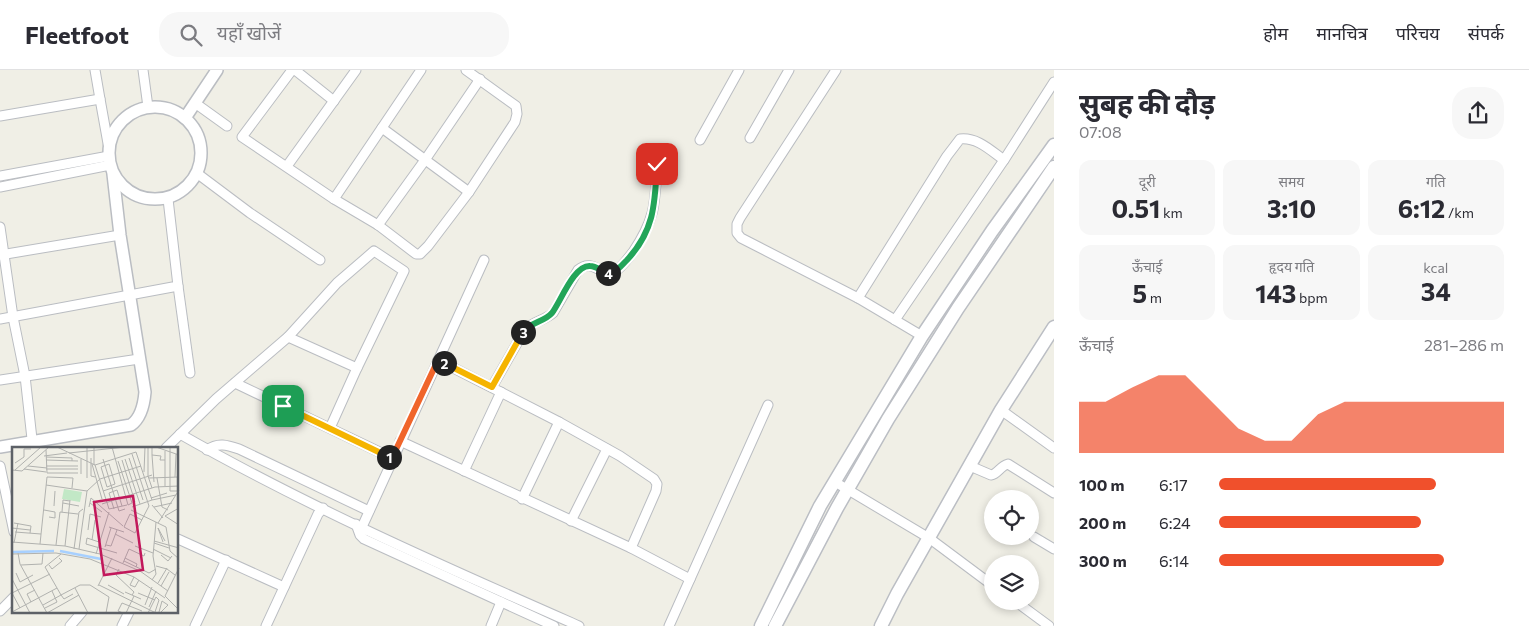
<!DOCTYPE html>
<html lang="hi">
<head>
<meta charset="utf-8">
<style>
	:root { --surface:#fff; --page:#f7f7f7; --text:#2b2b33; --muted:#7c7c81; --line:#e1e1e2; --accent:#f0502c }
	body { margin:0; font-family:Commissioner,"Noto Sans Devanagari",sans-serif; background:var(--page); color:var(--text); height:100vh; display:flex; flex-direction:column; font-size:19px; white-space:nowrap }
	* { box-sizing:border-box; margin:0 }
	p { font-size:16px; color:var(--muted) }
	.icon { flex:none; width:28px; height:28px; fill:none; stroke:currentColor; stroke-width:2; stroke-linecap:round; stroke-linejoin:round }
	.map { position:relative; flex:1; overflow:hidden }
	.panel { display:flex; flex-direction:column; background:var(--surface); width:475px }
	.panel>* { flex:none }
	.controls { position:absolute; left:984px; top:420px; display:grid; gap:10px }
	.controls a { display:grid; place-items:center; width:55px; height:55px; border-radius:50%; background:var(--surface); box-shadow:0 2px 8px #0003; font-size:25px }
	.pin { position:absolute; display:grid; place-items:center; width:42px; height:42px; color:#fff; margin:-21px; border-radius:10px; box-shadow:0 2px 8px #0006 }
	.km { position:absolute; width:25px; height:25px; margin:-12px; border-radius:50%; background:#222; color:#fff; font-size:14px; line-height:25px; text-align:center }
	.round { display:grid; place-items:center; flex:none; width:52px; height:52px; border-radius:20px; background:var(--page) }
	.overview { display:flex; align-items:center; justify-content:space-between; height:85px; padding:0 25px }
	h1 { font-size:28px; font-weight:700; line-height:38px }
	.stats { display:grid; grid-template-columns:repeat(3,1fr); gap:8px; height:85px; padding:5px 25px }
	.stats div { display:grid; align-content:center; border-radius:12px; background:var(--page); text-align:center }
	.stats b { font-size:25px; font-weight:700 }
	.stats small { font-size:14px; font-weight:400 }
	.stats p { font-size:14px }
	.chart { height:140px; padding:10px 25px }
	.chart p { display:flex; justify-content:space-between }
	.chart svg { width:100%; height:90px; margin-top:5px; fill:var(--accent); opacity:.7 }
	ul { padding:0 25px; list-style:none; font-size:16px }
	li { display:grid; grid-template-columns:80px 60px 1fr; align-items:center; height:38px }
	li i { height:12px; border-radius:6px; background:var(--accent) }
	header { display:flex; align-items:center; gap:30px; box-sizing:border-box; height:70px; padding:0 25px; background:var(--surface); border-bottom:1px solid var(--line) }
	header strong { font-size:24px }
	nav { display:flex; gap:28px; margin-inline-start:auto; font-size:18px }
	.search { width:350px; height:45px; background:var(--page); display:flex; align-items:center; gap:12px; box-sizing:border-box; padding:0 18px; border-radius:20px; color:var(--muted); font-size:19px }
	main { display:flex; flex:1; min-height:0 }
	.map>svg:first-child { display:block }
</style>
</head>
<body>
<header>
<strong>Fleetfoot</strong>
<div class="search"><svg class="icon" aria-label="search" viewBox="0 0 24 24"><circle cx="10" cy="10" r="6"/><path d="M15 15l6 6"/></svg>यहाँ खोजें</div>
<nav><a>होम</a><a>मानचित्र</a><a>परिचय</a><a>संपर्क</a></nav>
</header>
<main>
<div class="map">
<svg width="1054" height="556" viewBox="0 0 1054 556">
	<rect width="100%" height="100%" fill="#f0efe6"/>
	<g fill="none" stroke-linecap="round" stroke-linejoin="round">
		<defs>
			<g id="minor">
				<polyline points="95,0 100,29"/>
				<polyline points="143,0 148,37"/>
				<polyline points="292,0 242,67 334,129 378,155 416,184 420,184 428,176 469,122 515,52 517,44 516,36 466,0"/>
				<polyline points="295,0 334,31"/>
				<polyline points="836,0 740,148 737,154 737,163 741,168 858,228 922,266"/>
				<polyline points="195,33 227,56"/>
				<polyline points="0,46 100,29 109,79"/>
				<polyline points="382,58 469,122"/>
				<polyline points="750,68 789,0"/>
				<polyline points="700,70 739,0"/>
				<polyline points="287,96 356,0"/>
				<polyline points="198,104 250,143 320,190"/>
				<polyline points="0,106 109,86"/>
				<polyline points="0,117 110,95"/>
				<polyline points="334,129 421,0"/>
				<polyline points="378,155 425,90 480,9"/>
				<polyline points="0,157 13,247 25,306 33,378"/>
				<polyline points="0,185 120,165"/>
				<polyline points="178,216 190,303"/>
				<path d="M858 228 947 86 960 69C977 67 990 80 1004 90"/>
				<polyline points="0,249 178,216 168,129"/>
				<polyline points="895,250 1004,90 1054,12"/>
				<polyline points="288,267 357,298"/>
				<polyline points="438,290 559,352 620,386 654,409 657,414 656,421 631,478"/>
				<polyline points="0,310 139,289"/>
				<polyline points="235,313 392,388"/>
				<path d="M492 317 524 261C532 251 544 251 553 243L578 200C593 187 602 208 614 202 621 199 628 188 633 182 656 148 655 133 657 94"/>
				<polyline points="1001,340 1054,378"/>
				<path d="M180 364C308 437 445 497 579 556"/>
				<polyline points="400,371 631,478 690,509"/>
				<polyline points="166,378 216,329 288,267 337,213 374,181 404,201 357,298 330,358"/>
				<path d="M207 380C218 372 227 375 239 379L369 441"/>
				<polyline points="0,396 14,462"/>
				<path d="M970 396 991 405C998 404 1000 396 1008 394L1054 423"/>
				<polyline points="464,401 501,322"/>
				<polyline points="835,412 929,468 992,515"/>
				<polyline points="522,429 559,352"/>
				<polyline points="571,451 607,379"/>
				<polyline points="356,454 360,465 364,469 554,556"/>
				<polyline points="362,457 484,190"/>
				<polyline points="1034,467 1054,479"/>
				<polyline points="178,469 284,517"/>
				<polyline points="1015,531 1049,556"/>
				<polyline points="0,541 14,527"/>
				<polyline points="70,556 82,542"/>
				<polyline points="122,556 129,542"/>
				<polyline points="195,556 226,490"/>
				<polyline points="266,556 318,444 323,438"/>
				<polyline points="491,556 501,532"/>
				<polyline points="669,556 768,335"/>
			</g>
			<g id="tertiary">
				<circle cx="155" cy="83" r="46"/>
				<polyline points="185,48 217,0"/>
				<path d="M0 377 131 355C141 348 144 334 145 322L120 165 113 104"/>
			</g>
			<g id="secondary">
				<polyline points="761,556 820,436 922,266 992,161 1054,75"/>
				<polyline points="775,556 837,438 888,349 958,238 1054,97"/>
				<polyline points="881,556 897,524 1001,340 1054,257"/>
			</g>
		</defs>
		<!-- minor casing -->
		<use href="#minor" stroke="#babdc2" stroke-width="11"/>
		<!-- tertiary casing -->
		<use href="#tertiary" stroke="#babdc2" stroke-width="14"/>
		<!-- secondary casing -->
		<use href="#secondary" stroke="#bbbec4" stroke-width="15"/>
		<!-- minor -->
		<use href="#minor" stroke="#fff" stroke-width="9"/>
		<!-- tertiary -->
		<use href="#tertiary" stroke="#fff" stroke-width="11"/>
		<!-- secondary -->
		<use href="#secondary" stroke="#fff" stroke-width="12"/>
	</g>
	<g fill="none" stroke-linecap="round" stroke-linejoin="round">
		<defs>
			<polyline id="split-1" points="283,336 389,387"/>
			<polyline id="split-2" points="389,387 392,388 438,290 444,293"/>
			<polyline id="split-3" points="444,293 492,317 523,262"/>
			<path id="split-4" d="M523 262C531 252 544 252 552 243 561 231 574 195 590 196 596 196 602 201 608 203"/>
			<path id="split-5" d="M608 203C617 202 621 196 627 190 655 160 655 132 657 94"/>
		</defs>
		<!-- split-1 casing -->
		<use href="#split-1" stroke="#fff" stroke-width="10"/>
		<!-- split-2 casing -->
		<use href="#split-2" stroke="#fff" stroke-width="10"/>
		<!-- split-3 casing -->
		<use href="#split-3" stroke="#fff" stroke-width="10"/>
		<!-- split-4 casing -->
		<use href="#split-4" stroke="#fff" stroke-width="10"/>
		<!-- split-5 casing -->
		<use href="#split-5" stroke="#fff" stroke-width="10"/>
		<!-- split-1 -->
		<use href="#split-1" stroke="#f5b400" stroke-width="6"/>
		<!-- split-2 -->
		<use href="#split-2" stroke="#f0652b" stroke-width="6"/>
		<!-- split-3 -->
		<use href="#split-3" stroke="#f5b400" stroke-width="6"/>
		<!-- split-4 -->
		<use href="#split-4" stroke="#22a559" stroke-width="6"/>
		<!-- split-5 -->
		<use href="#split-5" stroke="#22a559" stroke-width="6"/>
	</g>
	<!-- overview -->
	<g transform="translate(12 377)">
		<rect width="166" height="166" fill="#f0efe6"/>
		<path d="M52 42 70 45 68 55 50 52Z" fill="#c2e8c6"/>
		<path fill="none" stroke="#a7d0ff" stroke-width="2.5" d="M48 104 89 112M1 105 42 104"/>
		<path fill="none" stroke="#b1b2af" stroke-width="1" d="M45 0 83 18 97 62 115 58M75 0V31M100 0 116 58M136 0V29L140 41M140 0V8L149 9 148 13H153M144 0 167 8M158 0V44H166M34 3 35 26H66M57 6 113 0M120 7 137 59 123 86 112 80 118 67 130 73M140 8 142 35M32 9 55 6M34 10 60 11V14M79 11V29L83 30M117 11 131 53M69 12V27M91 12 107 64 113 62M113 12 128 57M34 13 66 14M110 13 123 55M106 14 120 56 116 58M3 16 12 10V2H19M80 17 90 52M97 17 103 37 95 40 89 20ZM82 18V0M83 18 124 5 140 53 120 60M16 19 35 21M34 19H66M12 22 34 25M34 22H66M0 23 10 24 37 0M3 23 29 0M132 25 133 0M163 30 164 7M137 31 167 30M145 31 150 60 156 63M34 38 75 44M153 39V4M91 44 140 28M139 51 155 46M140 53 164 48M51 56 67 59M78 56 90 65M90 57 143 40 167 39M140 58 151 71M42 59 43 44M77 60 79 51 111 79M142 60 160 56M102 62 97 46 105 43 110 59M32 63 43 65V71L37 70M119 63 154 80 158 104 167 112M50 65 51 53 58 54M153 69 167 78M153 69 167 61M2 76 19 79 18 86M146 76 167 43M97 80 112 85M0 81 18 83M76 83 78 67 89 70M3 85 29 87M103 87 121 96M80 93 83 73M142 94 167 101M0 95 53 99 88 107 128 124 156 144M87 95 75 91 74 97 105 106M151 95 146 81 153 94M2 96 6 76M142 96 157 101M28 97 35 30 61 31 60 41M44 98 48 65 66 67M94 98 99 99 105 83M53 99 58 53M123 99 141 106M93 100 99 81M62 102 67 65 71 62M67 102 75 44 88 32 129 19M141 102 159 111M6 106 8 117 35 166M0 107 44 106 78 112 122 130 153 151M49 107 33 120 49 148 68 138H78L97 150 94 166M84 107 97 65M149 108 156 114 160 109M113 111 125 117 124 120M112 114 137 126 144 122M111 116 117 102 132 109 133 106M9 118 30 117 31 106M37 118 40 122 50 114 47 111M144 119 155 122 163 128M167 121 153 149 167 163M107 122 104 128 122 145 120 148M4 126 8 135 21 128M122 130 118 138 123 140 127 133M0 132 18 166M140 133 144 127 141 109 144 75M146 136 155 121M87 138 144 166M96 138 112 147M86 139 100 111M149 139 157 125M63 141 76 166M113 145 129 152M0 146 38 127M0 146 8 161M126 146 143 153M49 148 52 152 61 147M19 155 15 147 23 143M31 158 49 148M133 158 140 140M137 160 144 144M33 161 45 155 40 144M0 165 45 141M143 165 147 153 144 150M147 165 150 154 156 158 148 166M35 166 67 148M111 166 106 164 110 156 130 164M114 166 122 149M136 166 144 150"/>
		<path fill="#c2185b" fill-opacity="0.15" stroke="#c2185b" stroke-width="2.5" d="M121 49 131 123 92 128 82 55Z"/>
		<rect width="166" height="166" fill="none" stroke="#5d6167" stroke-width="2.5"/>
	</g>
</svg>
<div class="controls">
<a><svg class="icon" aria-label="locate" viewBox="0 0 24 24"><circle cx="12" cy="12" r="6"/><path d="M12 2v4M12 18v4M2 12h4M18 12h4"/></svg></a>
<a><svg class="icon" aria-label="layers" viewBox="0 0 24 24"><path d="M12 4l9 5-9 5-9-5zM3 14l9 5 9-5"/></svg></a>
</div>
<div class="pin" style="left:283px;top:336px;background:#1e9e55"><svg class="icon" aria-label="arrive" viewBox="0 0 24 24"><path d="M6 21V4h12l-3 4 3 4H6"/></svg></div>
<div class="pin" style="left:657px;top:94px;background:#d93025"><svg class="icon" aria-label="check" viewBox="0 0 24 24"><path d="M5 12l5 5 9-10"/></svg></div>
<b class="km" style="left:389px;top:387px">1</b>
<b class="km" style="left:444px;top:293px">2</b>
<b class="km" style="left:523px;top:262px">3</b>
<b class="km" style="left:608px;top:203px">4</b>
</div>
<section class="panel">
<div class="overview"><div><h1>सुबह की दौड़</h1><p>07:08</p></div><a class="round"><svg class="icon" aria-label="share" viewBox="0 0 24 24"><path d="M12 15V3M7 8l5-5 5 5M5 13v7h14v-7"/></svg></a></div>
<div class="stats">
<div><p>दूरी</p><b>0.51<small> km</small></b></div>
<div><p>समय</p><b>3:10</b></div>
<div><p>गति</p><b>6:12<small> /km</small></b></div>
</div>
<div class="stats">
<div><p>ऊँचाई</p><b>5<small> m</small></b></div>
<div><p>हृदय गति</p><b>143<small> bpm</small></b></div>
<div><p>kcal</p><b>34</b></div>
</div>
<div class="chart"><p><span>ऊँचाई</span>281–286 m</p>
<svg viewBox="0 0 160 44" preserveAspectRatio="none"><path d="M0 44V19L10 19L20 12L30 6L40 6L50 19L60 32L70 38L80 38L90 25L100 19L110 19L120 19L130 19L140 19L150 19L160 19V44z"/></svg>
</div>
<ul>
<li><b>100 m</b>6:17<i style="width:76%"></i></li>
<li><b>200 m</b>6:24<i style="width:71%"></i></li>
<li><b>300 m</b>6:14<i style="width:79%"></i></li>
</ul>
</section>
</main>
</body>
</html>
